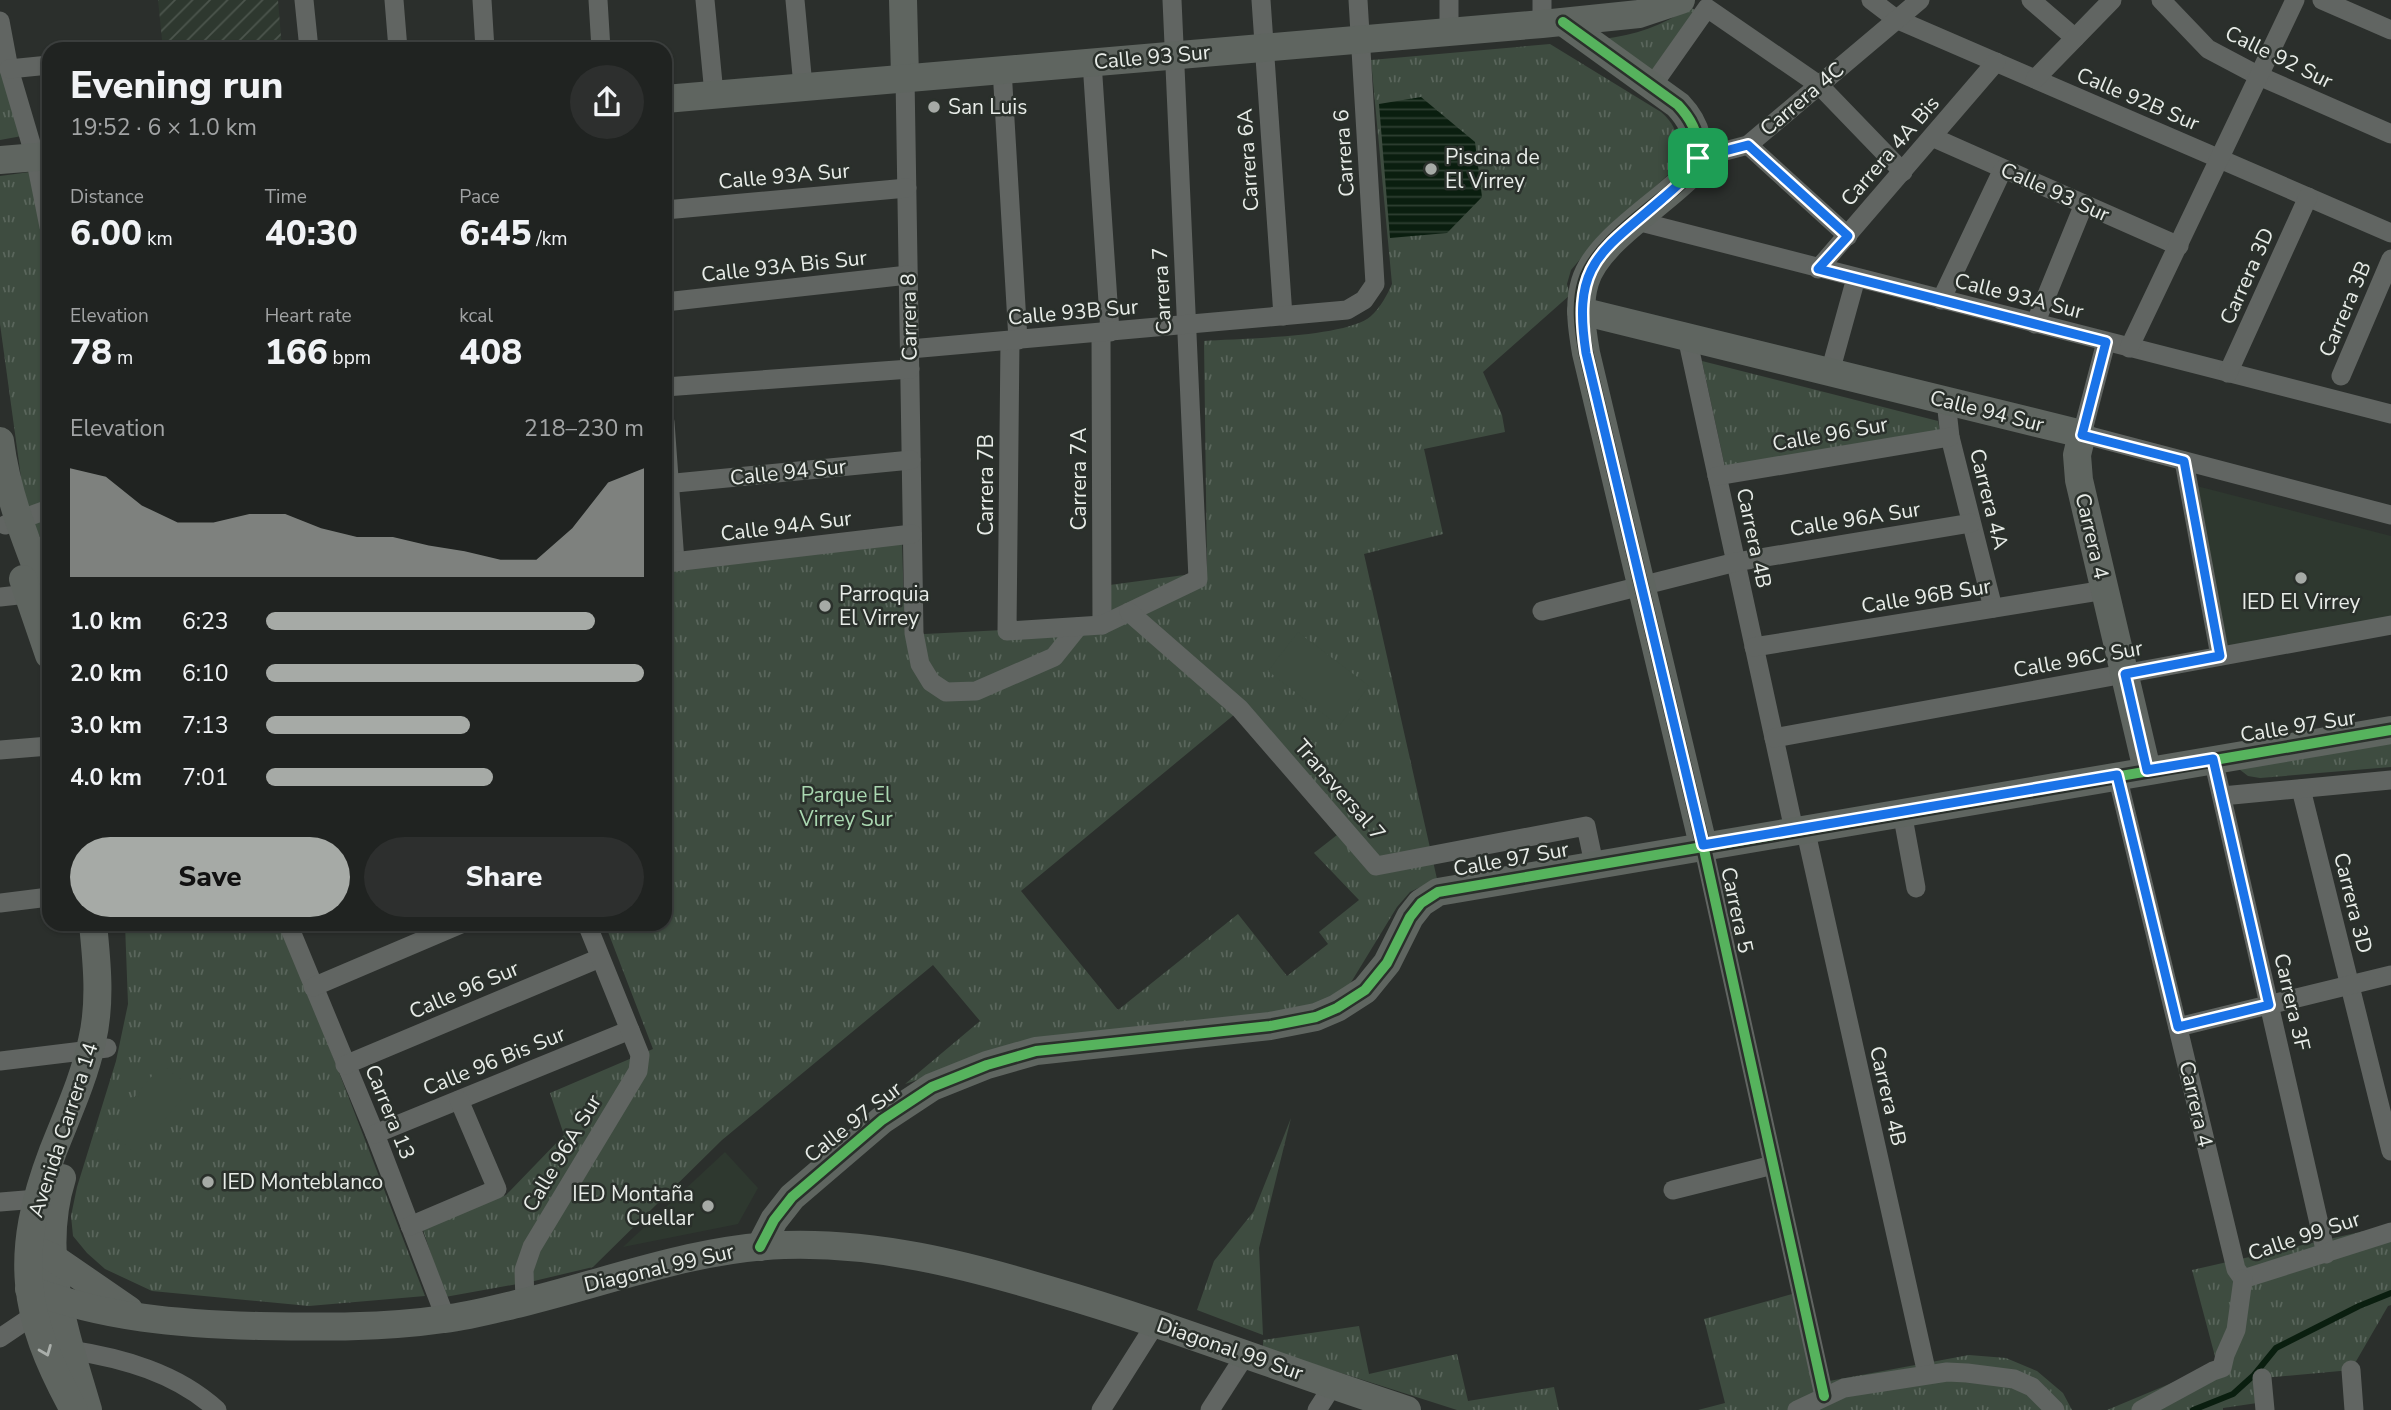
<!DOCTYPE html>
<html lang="en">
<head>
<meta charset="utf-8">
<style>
	:root { --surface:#202321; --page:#2d2f2e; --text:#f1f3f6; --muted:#a2a4a5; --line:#3d403f; --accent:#a6aaa6 }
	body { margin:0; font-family:"Nunito Sans",sans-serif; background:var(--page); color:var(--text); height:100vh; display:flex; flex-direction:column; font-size:26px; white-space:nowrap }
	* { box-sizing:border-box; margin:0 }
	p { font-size:23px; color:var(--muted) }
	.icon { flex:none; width:38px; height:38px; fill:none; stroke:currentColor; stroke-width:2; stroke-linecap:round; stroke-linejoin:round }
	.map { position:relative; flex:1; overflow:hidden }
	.details { position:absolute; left:42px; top:42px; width:630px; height:889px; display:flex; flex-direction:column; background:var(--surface); border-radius:21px; box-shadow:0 2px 5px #0004,0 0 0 2px var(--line) }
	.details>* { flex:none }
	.pin { position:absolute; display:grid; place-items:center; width:60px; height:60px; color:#fff; margin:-30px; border-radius:14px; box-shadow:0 4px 10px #0006 }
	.round { display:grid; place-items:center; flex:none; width:74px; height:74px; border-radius:37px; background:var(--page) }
	.overview { display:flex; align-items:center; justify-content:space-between; height:119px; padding:0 28px }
	h1 { font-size:38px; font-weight:800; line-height:52px }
	.stats { display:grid; grid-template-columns:repeat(3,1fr); gap:10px; height:119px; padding:7px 28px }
	.stats div { display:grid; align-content:center }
	.stats b { font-size:35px; font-weight:800 }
	.stats small { font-size:19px; font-weight:400 }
	.stats p { font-size:19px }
	.chart { height:196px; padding:14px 28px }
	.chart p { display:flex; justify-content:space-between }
	.chart svg { width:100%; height:126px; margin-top:7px; fill:var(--accent); opacity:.7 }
	.action { display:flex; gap:14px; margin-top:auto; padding:14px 28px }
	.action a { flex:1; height:80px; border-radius:42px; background:var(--accent); color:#111; font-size:28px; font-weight:800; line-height:80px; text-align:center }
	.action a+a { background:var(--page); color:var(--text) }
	ul { padding:0 28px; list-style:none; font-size:23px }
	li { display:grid; grid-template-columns:112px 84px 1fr; align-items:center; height:52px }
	li i { height:18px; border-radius:9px; background:var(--accent) }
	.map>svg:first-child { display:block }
</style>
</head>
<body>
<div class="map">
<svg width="2391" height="1410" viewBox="0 0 2391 1410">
	<defs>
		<pattern id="industrial-furrows" width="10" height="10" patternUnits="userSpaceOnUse" patternTransform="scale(1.75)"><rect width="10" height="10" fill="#2e382f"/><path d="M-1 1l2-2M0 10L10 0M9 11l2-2" fill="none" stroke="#4c554d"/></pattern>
		<pattern id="grass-tufts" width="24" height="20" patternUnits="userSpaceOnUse" patternTransform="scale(1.75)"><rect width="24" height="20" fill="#3e4c40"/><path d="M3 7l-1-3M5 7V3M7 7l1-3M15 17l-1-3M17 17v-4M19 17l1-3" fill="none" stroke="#5a665c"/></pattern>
		<pattern id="water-rules" width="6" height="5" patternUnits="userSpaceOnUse" patternTransform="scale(1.75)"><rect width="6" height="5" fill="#0a1e0f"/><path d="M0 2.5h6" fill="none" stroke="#2e3f32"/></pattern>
	</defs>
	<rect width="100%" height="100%" fill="#2b2f2c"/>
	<!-- built -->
	<g fill="#2e382f">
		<polygon points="2189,484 2391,536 2391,621 2226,648"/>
		<polygon points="725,1152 758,1188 738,1224 623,1247"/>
	</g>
	<!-- industrial -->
	<polygon fill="url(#industrial-furrows)" points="158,0 278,0 282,49 163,49"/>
	<!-- grass -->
	<g fill="url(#grass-tufts)" fill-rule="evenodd">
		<path d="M1690 7 1698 12 1652 74 1603 39C1635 35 1662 26 1690 7Z"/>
		<path d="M1550 44 1661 112C1681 129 1682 150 1671 172L1592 245 1571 270 1567 284 1570 295 1483 372 1502 415 1505 432 1424 449 1443 534 1364 554 1437 879 1410 892 1397 907 1350 984 1332 998 1283 1015 973 1062 905 1084 980 1021 933 965 722 1140 593 1267 534 1281 445 1297 422 1227 506 1195 564 1135 550 1093 653 1049 605 924H665V567L902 543 905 635 1102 625V586L1207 572 1204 341C1241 338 1346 338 1371 316 1381 307 1387 295 1392 284L1371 60ZM1235 714 1337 835 1314 853 1359 900 1319 932 1328 944 1287 976 1238 914 1118 1010 1021 891Z"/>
		<polygon points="0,47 22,136 0,140"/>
		<polygon points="30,172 49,247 49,555 33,523 23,492 0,324 0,176"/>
		<polygon points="1702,361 1938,421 1940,431 1725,467"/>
		<polygon points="2391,741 2391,767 2260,778 2248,776 2235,766"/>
		<polygon points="125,924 282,924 425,1296 309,1306 152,1291 105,1269 87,1253 73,1236 71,1216 77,1187 116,1061 128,1004"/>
		<polygon points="1291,1118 1259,1248 1263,1335 1197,1310 1214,1261 1254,1211"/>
		<polygon points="2391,1225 2391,1305 2388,1306 2351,1370 2263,1378 2264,1402 2223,1408 2223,1410 2107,1410 2217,1364 2192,1270"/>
		<polygon points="1792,1294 1813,1384 1969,1355 2006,1358 2037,1371 2063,1393 2072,1410 1698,1410 1725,1403 1704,1319"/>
		<polygon points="1359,1326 1369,1374 1457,1354 1468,1401 1554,1387 1559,1410 1457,1410 1263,1348 1263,1340"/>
	</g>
	<!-- pitch -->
	<g fill="#3e4c40">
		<polygon points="1298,632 1369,686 1339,726 1268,671"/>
		<polygon points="162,1064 191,1088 136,1154 107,1130"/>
	</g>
	<!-- water -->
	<polygon fill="url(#water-rules)" points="1421,97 1475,142 1482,197 1447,233 1390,238 1379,104"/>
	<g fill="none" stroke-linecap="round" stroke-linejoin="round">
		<!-- stream -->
		<polyline stroke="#0a1e0f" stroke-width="6" points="2193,1410 2233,1394 2254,1375 2276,1348 2359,1306 2391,1293"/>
		<!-- street -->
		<g stroke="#616562" stroke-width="19">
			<polyline points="304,0 309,49"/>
			<polyline points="394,0 398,49"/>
			<polyline points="482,0 485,49"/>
			<polyline points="598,0 601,49"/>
			<polyline points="705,0 714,94"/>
			<polyline points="795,0 803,86"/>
			<polyline points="1261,0 1283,316"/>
			<polyline points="1449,0 1449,33"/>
			<polyline points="1542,0 1542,24"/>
			<polyline points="1871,0 1896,19 2391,233"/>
			<polyline points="2031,0 2075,38"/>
			<polyline points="2161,0 2208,49 2259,76 2391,134"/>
			<polyline points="2322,0 2391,30"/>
			<polyline points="0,21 9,69 35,157 49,227"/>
			<polyline points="1092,62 1110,332"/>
			<polyline points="9,69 49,65"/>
			<polyline points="1002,69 1018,340"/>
			<polyline points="905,77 914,633 920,664 931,682 946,692 976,691 1054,657 1078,627"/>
			<polyline points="2035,79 2112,0"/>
			<polyline points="1652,86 1707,8 1819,85 1903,172"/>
			<polyline points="1932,137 2179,246"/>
			<polyline points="1748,145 1848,236"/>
			<polyline points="1698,158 1748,145 1920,0"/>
			<polyline points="665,210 907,188"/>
			<polyline points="1637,221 2391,414"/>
			<polyline points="1818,269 1996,62"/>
			<polyline points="1941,300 2003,169"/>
			<polyline points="665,302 908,275"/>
			<polyline points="2035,324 2084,204"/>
			<polyline points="1101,332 1102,625"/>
			<polyline points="1687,337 1794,830"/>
			<polyline points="1010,340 1007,631 1102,625 1198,579 1172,0"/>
			<polyline points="2106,342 2082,434 2391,515"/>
			<polyline points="2129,348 2295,0"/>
			<polyline points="910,349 1347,310 1364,300 1375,284 1358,0"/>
			<polyline points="1830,372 1856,278"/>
			<polyline points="2228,373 2308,197"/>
			<polyline points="2341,376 2391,259"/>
			<polyline points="665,387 910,369"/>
			<polyline points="1946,401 1950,437 1993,608"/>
			<polyline points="665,422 675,562"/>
			<polyline points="2184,461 2220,656"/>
			<polyline points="1717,476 1950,437"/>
			<polyline points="665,484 911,460"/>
			<polyline points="5,525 49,509"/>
			<polyline points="665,563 912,534"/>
			<polyline points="0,597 37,593"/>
			<polyline points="1542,611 1736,562 1971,523"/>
			<polyline points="1129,612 1240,709 1376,866 1586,826 1594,864"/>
			<polyline points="1754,647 2105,590"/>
			<polyline points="1774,738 2391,625"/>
			<polyline points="0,750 49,746"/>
			<polyline points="2213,759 2326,1254"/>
			<polyline points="2117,775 2236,1269 2243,1279 2391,1232"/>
			<polyline points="2301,789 2391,1151"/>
			<polyline points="2222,796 2391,780"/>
			<polyline points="1902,812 1916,888"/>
			<polyline points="1805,828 1927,1374"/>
			<polyline points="1703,845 1824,1396"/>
			<polyline points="0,903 49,897"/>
			<polyline points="288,924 375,1134 446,1319"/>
			<polyline points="313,987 461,924"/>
			<polyline points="2178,1027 2391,975"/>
			<polyline points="0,1061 107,1048"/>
			<polyline points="345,1065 600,958"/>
			<polyline points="375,1134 630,1030"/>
			<polyline points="1673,1190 1773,1165"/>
			<polyline points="0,1202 37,1199"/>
			<polyline points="410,1226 497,1189 459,1100"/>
			<polyline points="525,1302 524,1270 532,1247 638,1071 640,1055 587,924"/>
			<polyline points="0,1338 34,1315"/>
			<path d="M70 1350C122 1358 177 1373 217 1410"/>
			<polyline points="2351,1370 2354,1410"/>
			<polyline points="2262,1378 2265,1410"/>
			<polyline points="1101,1410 1156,1323"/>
			<polyline points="1210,1410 1246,1354"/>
			<polyline points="1317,1410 1333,1385"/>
			<polyline points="1797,1410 1844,1388 1947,1372 1967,1373 2014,1379 2032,1387 2055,1410"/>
			<polyline points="2141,1410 2213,1371 2222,1368 2225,1355 2236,1330 2243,1279"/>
		</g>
		<!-- secondary -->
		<g stroke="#5f6560" stroke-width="28">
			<polyline points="903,0 905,77"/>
			<path d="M1563 22 1678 105C1697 125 1704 148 1691 173 1662 204 1597 241 1585 282 1578 305 1582 330 1586 353L1703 845"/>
			<polyline points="665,99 1542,24 1639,14 1681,0"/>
			<polyline points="0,160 49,156"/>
			<polyline points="1581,311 2082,434 2077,455 2079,480 2147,770"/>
			<path d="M0 441C7 497 29 548 49 600"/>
			<polyline points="23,579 49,655"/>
			<path d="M62 1178C37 1257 66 1334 88 1410"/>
			<polyline points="760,1247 774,1220 792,1197 882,1120 932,1087 987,1065 1036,1051 1270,1026 1316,1017 1337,1008 1365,990 1387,963 1410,917 1421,903 1438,892 2391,730"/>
			<polyline points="40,1252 52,1257 129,1310"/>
			<path d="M29 1289C103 1318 181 1324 259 1326 321 1327 383 1328 444 1319 470 1316 495 1309 521 1303 608 1282 694 1248 784 1245 875 1242 963 1264 1049 1290 1170 1325 1287 1371 1407 1410"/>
			<path d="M74 1410C21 1314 14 1254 53 1151 67 1115 84 1079 92 1041 101 1003 97 963 93 924"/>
		</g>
		<defs>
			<g id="cycleway">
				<path d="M1563 22 1678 105C1697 125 1704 148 1691 173 1662 204 1597 241 1585 282 1578 305 1582 330 1586 353L1703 845 1824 1396"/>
				<polyline points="760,1247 774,1220 792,1197 882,1120 932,1087 987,1065 1036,1051 1270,1026 1316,1017 1337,1008 1365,990 1387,963 1410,917 1421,903 1438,892 2391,730"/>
			</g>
		</defs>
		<!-- cycleway casing -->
		<use href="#cycleway" stroke="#2a302b" stroke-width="15"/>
		<!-- cycleway -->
		<use href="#cycleway" stroke="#56b35d" stroke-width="10"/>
	</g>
	<!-- one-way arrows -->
	<defs><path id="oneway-chevron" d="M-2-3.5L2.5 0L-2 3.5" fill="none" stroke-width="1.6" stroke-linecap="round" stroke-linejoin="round" transform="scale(1.75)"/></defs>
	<use stroke="#aaafab" href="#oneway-chevron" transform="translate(46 1351) rotate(68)"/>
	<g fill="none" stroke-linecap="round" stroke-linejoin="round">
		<defs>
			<path id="route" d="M1748 145 1848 236 1818 269 2106 342 2082 435 2184 461 2220 656 2125 674 2147 770 2213 759 2269 1005 2178 1027 2117 775 1703 845 1586 353C1572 263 1600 253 1662 199 1677 186 1690 176 1698 158Z"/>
		</defs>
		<!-- route casing -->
		<use href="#route" stroke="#fff" stroke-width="14"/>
		<!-- route -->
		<use href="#route" stroke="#1a73e8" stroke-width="9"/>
	</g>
	<!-- markers -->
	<g fill="#a6aaa6" stroke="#2a302b" stroke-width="2.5">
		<circle cx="934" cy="107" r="7"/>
		<circle cx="1431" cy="169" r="7"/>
		<circle cx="2301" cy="578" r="7"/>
		<circle cx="825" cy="606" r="7"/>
		<circle cx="208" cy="1182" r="7"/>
		<circle cx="708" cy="1206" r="7"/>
	</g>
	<g text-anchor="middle" stroke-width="5" stroke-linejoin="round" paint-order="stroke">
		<!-- street labels -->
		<g font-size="21" fill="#e8ece8" stroke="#2a302b">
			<text transform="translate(1152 57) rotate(-5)" y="7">Calle 93 Sur</text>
			<text transform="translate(2279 57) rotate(26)" y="7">Calle 92 Sur</text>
			<text transform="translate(1802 99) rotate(-40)" y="7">Carrera 4C</text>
			<text transform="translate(2138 99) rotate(23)" y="7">Calle 92B Sur</text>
			<text transform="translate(1890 151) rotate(-49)" y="7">Carrera 4A Bis</text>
			<text transform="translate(1344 153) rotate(-94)" y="7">Carrera 6</text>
			<text transform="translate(1248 160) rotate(-94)" y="7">Carrera 6A</text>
			<text transform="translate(784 176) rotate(-5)" y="7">Calle 93A Sur</text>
			<text transform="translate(2055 192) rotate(24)" y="7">Calle 93 Sur</text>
			<text transform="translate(784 266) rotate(-6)" y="7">Calle 93A Bis Sur</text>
			<text transform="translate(2247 276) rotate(-66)" y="7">Carrera 3D</text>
			<text transform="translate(1162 291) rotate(-93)" y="7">Carrera 7</text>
			<text transform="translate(2019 296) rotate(14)" y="7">Calle 93A Sur</text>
			<text transform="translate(2345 309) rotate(-67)" y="7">Carrera 3B</text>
			<text transform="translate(1073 312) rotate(-5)" y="7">Calle 93B Sur</text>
			<text transform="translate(909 317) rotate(-91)" y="7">Carrera 8</text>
			<text transform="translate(1987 411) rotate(14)" y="7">Calle 94 Sur</text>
			<text transform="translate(1830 434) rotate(-10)" y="7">Calle 96 Sur</text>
			<text transform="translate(788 472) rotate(-6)" y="7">Calle 94 Sur</text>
			<text transform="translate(1079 479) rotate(-90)" y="7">Carrera 7A</text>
			<text transform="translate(986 485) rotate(-90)" y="7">Carrera 7B</text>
			<text transform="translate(1989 499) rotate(76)" y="7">Carrera 4A</text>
			<text transform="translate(1855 519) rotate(-9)" y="7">Calle 96A Sur</text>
			<text transform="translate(786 526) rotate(-7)" y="7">Calle 94A Sur</text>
			<text transform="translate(2092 536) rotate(77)" y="7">Carrera 4</text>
			<text transform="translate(1754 538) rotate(78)" y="7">Carrera 4B</text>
			<text transform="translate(1926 596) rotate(-9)" y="7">Calle 96B Sur</text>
			<text transform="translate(2078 659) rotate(-10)" y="7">Calle 96C Sur</text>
			<text transform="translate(2298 726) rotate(-9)" y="7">Calle 97 Sur</text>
			<text transform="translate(1340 790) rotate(49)" y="7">Transversal 7</text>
			<text transform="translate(1511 859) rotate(-10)" y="7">Calle 97 Sur</text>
			<text transform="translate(2353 903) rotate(76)" y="7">Carrera 3D</text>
			<text transform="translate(1737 910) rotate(78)" y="7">Carrera 5</text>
			<text transform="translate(464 990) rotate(-23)" y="7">Calle 96 Sur</text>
			<text transform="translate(2292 1002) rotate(77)" y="7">Carrera 3F</text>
			<text transform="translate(494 1061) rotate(-22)" y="7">Calle 96 Bis Sur</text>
			<text transform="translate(1888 1096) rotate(77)" y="7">Carrera 4B</text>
			<text transform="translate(2196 1104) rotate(77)" y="7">Carrera 4</text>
			<text transform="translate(390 1112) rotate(68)" y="7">Carrera 13</text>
			<text transform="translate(853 1122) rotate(-38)" y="7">Calle 97 Sur</text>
			<text transform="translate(63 1130) rotate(-72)" y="7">Avenida Carrera 14</text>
			<text transform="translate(562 1153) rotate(-59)" y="7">Calle 96A Sur</text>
			<text transform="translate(2304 1236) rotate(-18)" y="7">Calle 99 Sur</text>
			<text transform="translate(659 1268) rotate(-13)" y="7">Diagonal 99 Sur</text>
			<text transform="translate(1230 1349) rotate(19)" y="7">Diagonal 99 Sur</text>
		</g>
		<!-- poi labels -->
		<g font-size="21" fill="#e8ece8" stroke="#2a302b" text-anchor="start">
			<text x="948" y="114">San Luis</text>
			<text x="1445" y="164">Piscina de<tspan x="1445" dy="24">El Virrey</tspan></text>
			<text x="839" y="601">Parroquia<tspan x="839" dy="24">El Virrey</tspan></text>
			<text x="2301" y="609" text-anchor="middle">IED El Virrey</text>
			<text x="222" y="1189">IED Monteblanco</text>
			<text x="694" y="1201" text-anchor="end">IED Montaña<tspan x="694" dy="24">Cuellar</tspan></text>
		</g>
		<!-- park labels -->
		<g font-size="21" fill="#aad8b1" stroke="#2a302b">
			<text x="846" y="802">Parque El<tspan x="846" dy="24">Virrey Sur</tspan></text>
		</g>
	</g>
</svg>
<div class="pin" style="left:1698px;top:158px;background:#1e9e55"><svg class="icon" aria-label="arrive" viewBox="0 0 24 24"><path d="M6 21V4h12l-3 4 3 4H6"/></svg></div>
<section class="details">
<div class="overview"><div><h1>Evening run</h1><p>19:52 · 6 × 1.0 km</p></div><a class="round"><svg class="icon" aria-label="share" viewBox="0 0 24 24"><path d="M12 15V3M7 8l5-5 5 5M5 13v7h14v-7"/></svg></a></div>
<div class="stats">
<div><p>Distance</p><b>6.00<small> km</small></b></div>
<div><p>Time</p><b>40:30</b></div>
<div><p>Pace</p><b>6:45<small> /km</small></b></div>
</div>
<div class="stats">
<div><p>Elevation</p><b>78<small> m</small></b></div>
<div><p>Heart rate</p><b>166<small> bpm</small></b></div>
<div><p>kcal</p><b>408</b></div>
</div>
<div class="chart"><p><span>Elevation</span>218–230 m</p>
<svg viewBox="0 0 160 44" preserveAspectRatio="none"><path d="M0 44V6L10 9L20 19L30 25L40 25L50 22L60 22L70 27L80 30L90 30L100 33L110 35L120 38L130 38L140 27L150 11L160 6V44z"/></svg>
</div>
<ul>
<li><b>1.0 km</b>6:23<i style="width:87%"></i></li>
<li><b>2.0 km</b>6:10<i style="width:100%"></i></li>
<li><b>3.0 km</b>7:13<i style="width:54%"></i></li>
<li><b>4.0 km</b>7:01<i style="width:60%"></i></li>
</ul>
<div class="action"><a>Save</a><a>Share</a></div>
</section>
</div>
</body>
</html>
